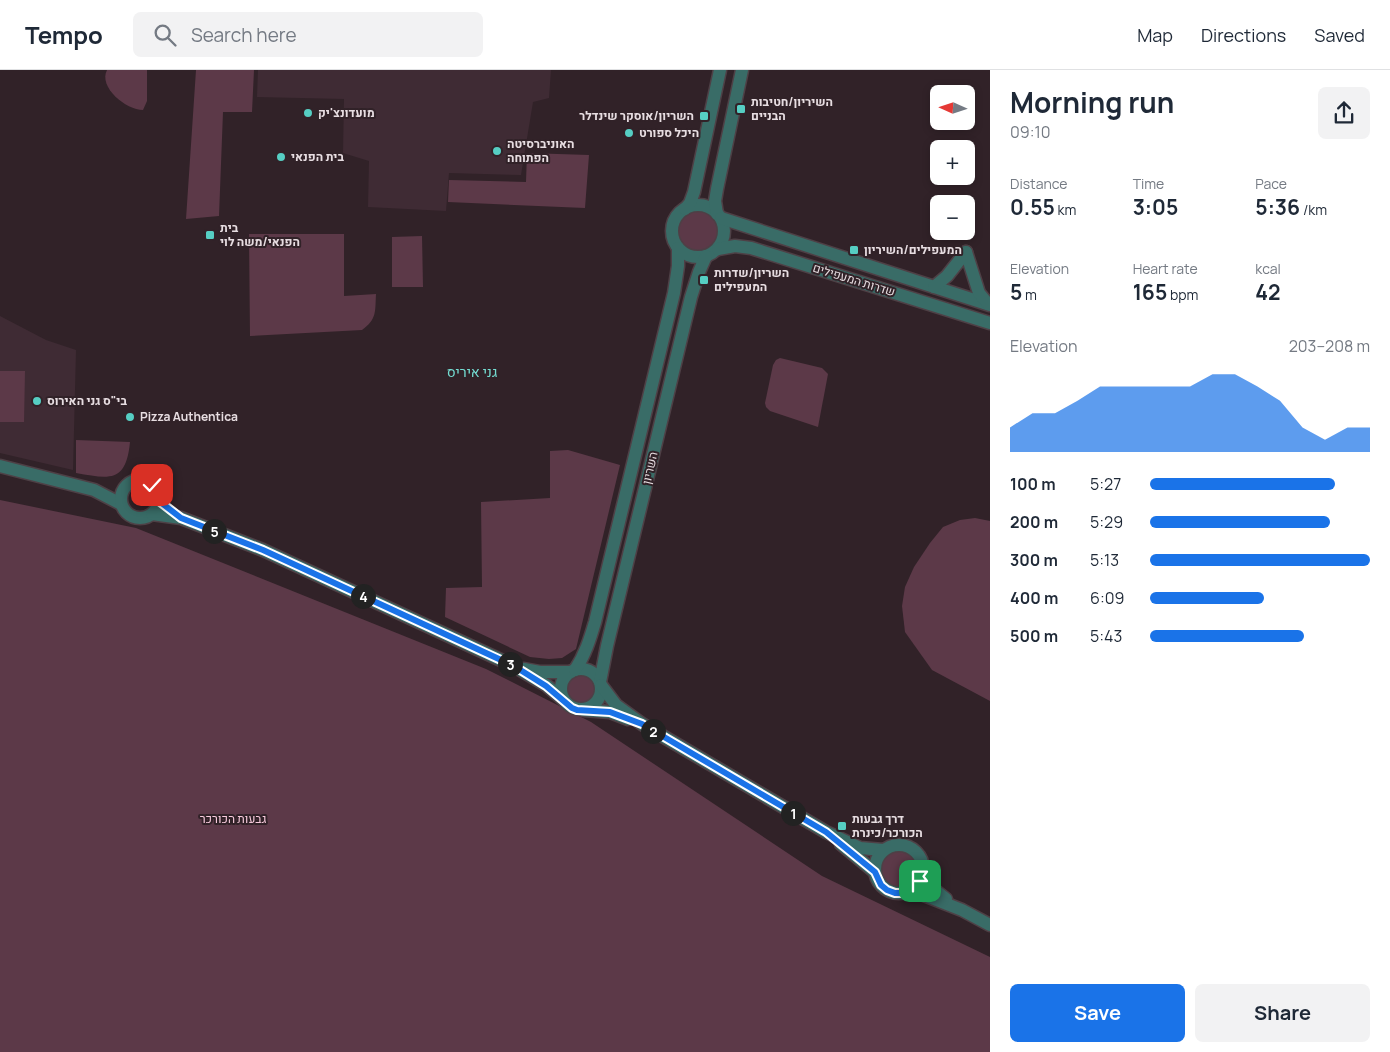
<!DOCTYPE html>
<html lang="en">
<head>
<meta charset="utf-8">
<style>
	:root { --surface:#fff; --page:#f2f2f3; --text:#1f2937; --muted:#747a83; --line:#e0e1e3; --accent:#1a73e8 }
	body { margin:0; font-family:Manrope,Heebo,sans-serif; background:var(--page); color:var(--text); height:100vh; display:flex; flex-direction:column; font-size:19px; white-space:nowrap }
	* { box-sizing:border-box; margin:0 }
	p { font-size:16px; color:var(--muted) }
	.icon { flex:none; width:28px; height:28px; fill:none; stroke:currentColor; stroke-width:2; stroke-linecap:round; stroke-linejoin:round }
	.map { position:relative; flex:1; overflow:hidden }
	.sheet { display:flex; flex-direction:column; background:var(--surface); width:400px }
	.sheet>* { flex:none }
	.needle { width:32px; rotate:273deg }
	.buttons { position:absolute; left:930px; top:15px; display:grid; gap:10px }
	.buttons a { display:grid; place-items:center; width:45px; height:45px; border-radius:8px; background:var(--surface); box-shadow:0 2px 8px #0003; font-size:25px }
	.pin { position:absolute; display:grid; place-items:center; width:42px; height:42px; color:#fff; margin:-21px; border-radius:10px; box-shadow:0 2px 8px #0006 }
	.km { position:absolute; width:25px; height:25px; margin:-12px; border-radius:50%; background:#222; color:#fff; font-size:14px; line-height:25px; text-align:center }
	.round { display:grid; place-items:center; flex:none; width:52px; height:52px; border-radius:8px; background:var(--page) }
	.head { display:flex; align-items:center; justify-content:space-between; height:85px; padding:0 20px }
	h1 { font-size:28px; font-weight:700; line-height:38px }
	.stats { display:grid; grid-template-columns:repeat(3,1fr); gap:8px; height:85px; padding:5px 20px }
	.stats div { display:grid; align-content:center }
	.stats b { font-size:21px; font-weight:700 }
	.stats small { font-size:14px; font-weight:400 }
	.stats p { font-size:14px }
	.chart { height:140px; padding:10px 20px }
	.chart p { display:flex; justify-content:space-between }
	.chart svg { width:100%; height:90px; margin-top:5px; fill:var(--accent); opacity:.7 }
	.primary-button { display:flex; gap:10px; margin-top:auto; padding:10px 20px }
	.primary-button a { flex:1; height:58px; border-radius:8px; background:var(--accent); color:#fff; font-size:20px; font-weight:700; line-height:58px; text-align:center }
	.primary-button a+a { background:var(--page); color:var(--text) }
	ul { padding:0 20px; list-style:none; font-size:16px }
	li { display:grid; grid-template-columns:80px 60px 1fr; align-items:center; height:38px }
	li i { height:12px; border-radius:6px; background:var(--accent) }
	header { display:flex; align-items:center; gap:30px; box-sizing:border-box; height:70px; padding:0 25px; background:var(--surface); border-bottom:1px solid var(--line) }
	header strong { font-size:24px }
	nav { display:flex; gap:28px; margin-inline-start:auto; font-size:18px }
	.search { width:350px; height:45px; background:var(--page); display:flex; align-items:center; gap:12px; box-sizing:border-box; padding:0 18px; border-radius:8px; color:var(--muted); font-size:19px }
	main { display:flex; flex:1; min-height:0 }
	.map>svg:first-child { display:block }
</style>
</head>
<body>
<header>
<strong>Tempo</strong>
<div class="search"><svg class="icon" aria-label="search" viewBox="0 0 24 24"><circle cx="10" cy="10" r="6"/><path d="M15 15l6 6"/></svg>Search here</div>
<nav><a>Map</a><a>Directions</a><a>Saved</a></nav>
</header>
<main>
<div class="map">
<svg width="990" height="982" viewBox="0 0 990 982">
	<rect width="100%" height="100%" fill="#312228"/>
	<!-- built -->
	<g fill="#3f2b34">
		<polygon points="258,0 551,0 549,28 533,32 521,105 449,103 446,141 368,137 369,91 343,83 344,29 257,27"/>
		<polygon points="0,246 46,270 76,280 73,400 0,383"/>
	</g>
	<!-- green -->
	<g fill="#5c3948">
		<path d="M107 0H147V31L143 40C126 40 98 17 107 0Z"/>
		<polygon points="196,0 254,0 252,42 223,42 219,146 186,149"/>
		<polygon points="527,83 589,85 585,138 448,132 449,110 526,112"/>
		<circle cx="698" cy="162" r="21"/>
		<path d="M249 164H344V226L376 224C375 242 377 249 362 260L250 266Z"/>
		<polygon points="422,166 423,217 392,217 392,167"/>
		<polygon points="780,288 822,298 828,304 818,357 770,341 766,337 765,333 773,295 776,290"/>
		<polygon points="0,301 25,301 24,352 0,352"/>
		<path d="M76 370 130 372C126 413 110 409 76 403Z"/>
		<polygon points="568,380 620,395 576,579 562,588 549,589 530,587 445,547 446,518 482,517 481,432 550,428 550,381"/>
		<polygon points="0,430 136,458 486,599 591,652 822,806 990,887 990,982 0,982"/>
		<polygon points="975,448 990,451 990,631 932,600 905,562 902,536 905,517 914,497 930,473 943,457 960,450"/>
		<circle cx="581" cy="618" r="18"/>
		<circle cx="899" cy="799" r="20"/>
	</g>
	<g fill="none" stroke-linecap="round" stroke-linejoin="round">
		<defs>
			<g id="minor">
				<circle cx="698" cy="161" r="26"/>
				<polyline points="685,139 690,133 694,122 720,0"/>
				<polyline points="717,144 715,131 717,119 742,0"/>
				<polyline points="721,148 990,235"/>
				<polyline points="718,179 735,176 751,178 990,253"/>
				<polyline points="966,182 979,223 988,234"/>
				<polyline points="934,217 947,206 966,182"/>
				<polyline points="0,396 94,420 121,434"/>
				<circle cx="140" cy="429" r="19"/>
				<polyline points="152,444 181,448 263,480 514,596 546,615 564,630"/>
				<circle cx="581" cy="619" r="20"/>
				<polyline points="524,599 540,602 571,602"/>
				<path d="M575 600C585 585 590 569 595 552L674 223 678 196V178"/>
				<polyline points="600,612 607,576 691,227 699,202 706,186"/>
				<polyline points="601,615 616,635 642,654 826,762 860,778 883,780"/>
				<polyline points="584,640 610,642 628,649"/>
				<polyline points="841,774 875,802"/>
				<circle cx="899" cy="799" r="24"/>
				<polyline points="922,807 931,817 946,829"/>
				<polyline points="911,820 962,840 990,855"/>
			</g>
		</defs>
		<!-- minor casing -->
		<use href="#minor" stroke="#4e4046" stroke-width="15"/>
		<!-- minor -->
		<use href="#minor" stroke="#396c67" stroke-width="12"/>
	</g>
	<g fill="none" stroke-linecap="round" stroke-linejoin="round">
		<defs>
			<polyline id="route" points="152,415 157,422 159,431 181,448 263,480 514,596 546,616 572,638 577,640 610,642 642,654 826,762 875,802 881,815 887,820 895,823 903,823 912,820 920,811"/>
		</defs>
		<!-- route casing -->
		<use href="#route" stroke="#fff" stroke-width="10"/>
		<!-- route -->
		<use href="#route" stroke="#1a73e8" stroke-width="6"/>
	</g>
	<!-- markers -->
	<g fill="#56cec3" stroke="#312228" stroke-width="2">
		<rect x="736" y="34" width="10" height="10" rx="2.5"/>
		<circle cx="308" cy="43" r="5"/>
		<rect x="699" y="41" width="10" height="10" rx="2.5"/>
		<circle cx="629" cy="63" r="5"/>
		<circle cx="497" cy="81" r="5"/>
		<circle cx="281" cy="87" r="5"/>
		<rect x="205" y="160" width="10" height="10" rx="2.5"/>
		<rect x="849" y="175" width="10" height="10" rx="2.5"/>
		<rect x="699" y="205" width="10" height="10" rx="2.5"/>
		<circle cx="37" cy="331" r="5"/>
		<circle cx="130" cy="347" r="5"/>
		<rect x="837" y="751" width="10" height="10" rx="2.5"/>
	</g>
	<g text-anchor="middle" stroke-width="4" stroke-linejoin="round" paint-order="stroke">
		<!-- poi labels -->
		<g font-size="12" font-weight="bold" fill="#e7dde1" stroke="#312228" text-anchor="start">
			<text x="751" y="36">השיריון/חטיבות<tspan x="751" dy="14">הבניים</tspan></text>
			<text x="318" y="47">מועדונצ'יק</text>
			<text x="694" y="50" text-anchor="end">השריון/אוסקר שינדלר</text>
			<text x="639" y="67">היכל ספורט</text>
			<text x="507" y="78">האוניברסיטה<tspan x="507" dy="14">הפתוחה</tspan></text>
			<text x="291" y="91">בית הפנאי</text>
			<text x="220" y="162">בית<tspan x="220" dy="14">הפנאי/משה לוי</tspan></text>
			<text x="864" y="184">המעפילים/השיריון</text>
			<text x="714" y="207">השריון/שדרות<tspan x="714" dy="14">המעפילים</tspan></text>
			<text x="47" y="335">בי"ס גני האירוס</text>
			<text x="140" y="351">Pizza Authentica</text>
			<text x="852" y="753">דרך גבעות<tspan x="852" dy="14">הכורכר/כינרת</tspan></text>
		</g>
		<!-- street labels -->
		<g font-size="12" fill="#e7dde1" stroke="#312228">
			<text transform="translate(854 210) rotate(17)" y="4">שדרות המעפילים</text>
			<text transform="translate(650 398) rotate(-77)" y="4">השריון</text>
		</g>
		<!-- park labels -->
		<g font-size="12" fill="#f9ccde" stroke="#312228">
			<text x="233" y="753">גבעות הכורכר</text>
		</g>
		<!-- neighbourhood labels -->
		<g font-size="14" fill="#74ded3" stroke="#312228">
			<text x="472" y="307">גני איריס</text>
		</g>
	</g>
</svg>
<div class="buttons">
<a><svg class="needle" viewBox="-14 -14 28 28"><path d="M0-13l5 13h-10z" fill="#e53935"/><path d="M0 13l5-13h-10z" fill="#747a83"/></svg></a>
<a>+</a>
<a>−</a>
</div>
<div class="pin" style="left:920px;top:811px;background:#1e9e55"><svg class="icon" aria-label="arrive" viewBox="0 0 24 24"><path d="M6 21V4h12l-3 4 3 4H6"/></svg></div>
<div class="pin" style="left:152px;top:415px;background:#d93025"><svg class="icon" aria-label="check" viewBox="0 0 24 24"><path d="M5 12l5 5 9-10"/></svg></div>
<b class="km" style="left:793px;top:743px">1</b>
<b class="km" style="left:653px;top:661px">2</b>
<b class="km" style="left:510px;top:594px">3</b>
<b class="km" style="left:363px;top:526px">4</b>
<b class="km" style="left:214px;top:461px">5</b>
</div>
<section class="sheet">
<div class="head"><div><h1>Morning run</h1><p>09:10</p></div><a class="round"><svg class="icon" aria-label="share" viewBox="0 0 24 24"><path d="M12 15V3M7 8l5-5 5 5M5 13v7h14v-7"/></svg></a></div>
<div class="stats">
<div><p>Distance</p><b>0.55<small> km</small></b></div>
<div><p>Time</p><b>3:05</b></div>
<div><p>Pace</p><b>5:36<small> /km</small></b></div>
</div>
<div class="stats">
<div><p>Elevation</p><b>5<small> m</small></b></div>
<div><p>Heart rate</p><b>165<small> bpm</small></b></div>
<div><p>kcal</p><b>42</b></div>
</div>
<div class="chart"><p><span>Elevation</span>203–208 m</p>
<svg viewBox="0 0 160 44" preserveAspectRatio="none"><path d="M0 44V32L10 25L20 25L30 19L40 12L50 12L60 12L70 12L80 12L90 6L100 6L110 12L120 19L130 32L140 38L150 32L160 32V44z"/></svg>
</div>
<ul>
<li><b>100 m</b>5:27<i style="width:84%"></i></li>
<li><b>200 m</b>5:29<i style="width:82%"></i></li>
<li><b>300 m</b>5:13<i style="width:100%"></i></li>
<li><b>400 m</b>6:09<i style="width:52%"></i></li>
<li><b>500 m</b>5:43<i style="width:70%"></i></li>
</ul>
<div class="primary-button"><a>Save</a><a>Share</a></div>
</section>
</main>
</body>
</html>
